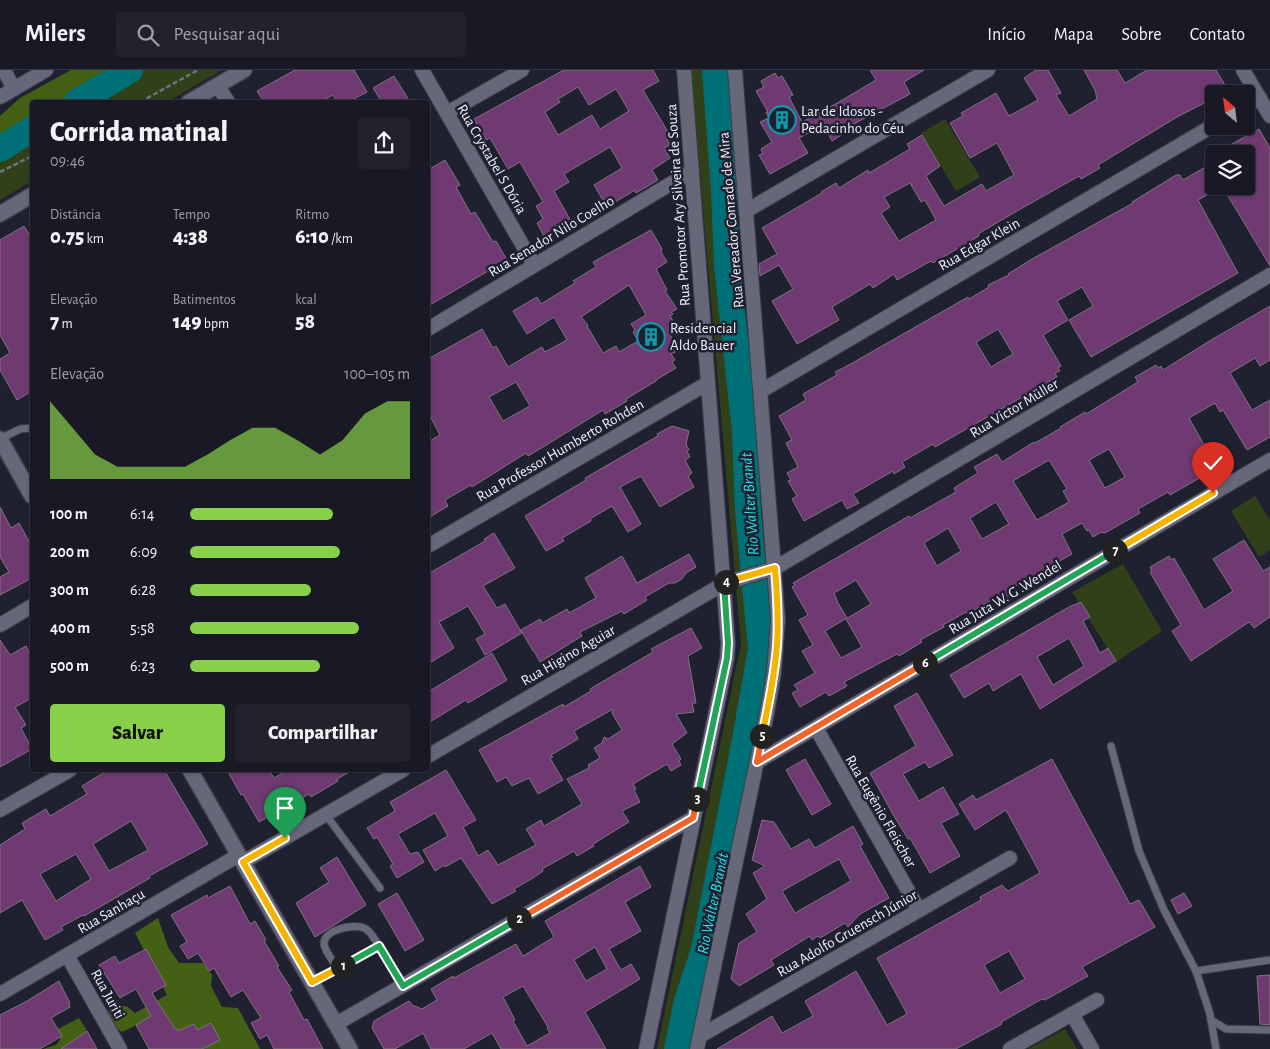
<!DOCTYPE html>
<html lang="pt">
<head>
<meta charset="utf-8">
<style>
	:root { --surface:#181924; --page:#21222c; --text:#f1f3f6; --muted:#9fa0a6; --line:#363841; --accent:#88cf4a }
	body { margin:0; font-family:"Alegreya Sans",sans-serif; background:var(--page); color:var(--text); height:100vh; display:flex; flex-direction:column; font-size:19px; white-space:nowrap }
	* { box-sizing:border-box; margin:0 }
	p { font-size:16px; color:var(--muted) }
	.icon { flex:none; width:28px; height:28px; fill:none; stroke:currentColor; stroke-width:2; stroke-linecap:round; stroke-linejoin:round }
	.map { position:relative; flex:1; overflow:hidden }
	.panel { position:absolute; left:30px; top:30px; width:400px; height:672px; display:flex; flex-direction:column; background:var(--surface); border-radius:5px; box-shadow:0 1px 4px #0004,0 0 0 1px var(--line) }
	.panel>* { flex:none }
	.needle { width:32px; rotate:332deg }
	.fabs { position:absolute; left:1205px; top:15px; display:grid; gap:10px }
	.fabs a { display:grid; place-items:center; width:50px; height:50px; border-radius:5px; background:var(--surface); box-shadow:0 1px 4px #0004,0 0 0 1px var(--line); font-size:25px }
	.pin { position:absolute; display:grid; place-items:center; width:42px; height:42px; color:#fff; margin:-51px -21px; border-radius:50% 50% 50% 0; rotate:-45deg; box-shadow:0 0 5px #0007 }
	.pin .icon { rotate:45deg }
	.km { position:absolute; width:25px; height:25px; margin:-12px; border-radius:50%; background:#222; color:#fff; font-size:14px; line-height:25px; text-align:center }
	.round { display:grid; place-items:center; flex:none; width:52px; height:52px; border-radius:5px; background:var(--page) }
	.overview { display:flex; align-items:center; justify-content:space-between; height:85px; padding:0 20px }
	h1 { font-size:28px; font-weight:800; line-height:38px }
	.stats { display:grid; grid-template-columns:repeat(3,1fr); gap:8px; height:85px; padding:5px 20px }
	.stats div { display:grid; align-content:center }
	.stats b { font-size:21px; font-weight:800 }
	.stats small { font-size:14px; font-weight:400 }
	.stats p { font-size:14px }
	.chart { height:140px; padding:10px 20px }
	.chart p { display:flex; justify-content:space-between }
	.chart svg { width:100%; height:90px; margin-top:5px; fill:var(--accent); opacity:.7 }
	.primary-button { display:flex; gap:10px; margin-top:auto; padding:10px 20px }
	.primary-button a { flex:1; height:58px; border-radius:5px; background:var(--accent); color:#111; font-size:20px; font-weight:800; line-height:58px; text-align:center }
	.primary-button a+a { background:var(--page); color:var(--text) }
	ul { padding:0 20px; list-style:none; font-size:16px }
	li { display:grid; grid-template-columns:80px 60px 1fr; align-items:center; height:38px }
	li i { height:12px; border-radius:6px; background:var(--accent) }
	header { display:flex; align-items:center; gap:30px; box-sizing:border-box; height:70px; padding:0 25px; background:var(--surface); border-bottom:1px solid var(--line) }
	header strong { font-size:24px }
	nav { display:flex; gap:28px; margin-inline-start:auto; font-size:18px }
	.search { width:350px; height:45px; background:var(--page); display:flex; align-items:center; gap:12px; box-sizing:border-box; padding:0 18px; border-radius:5px; color:var(--muted); font-size:19px }
	.map>svg:first-child { display:block }
</style>
</head>
<body>
<header>
<strong>Milers</strong>
<div class="search"><svg class="icon" aria-label="search" viewBox="0 0 24 24"><circle cx="10" cy="10" r="6"/><path d="M15 15l6 6"/></svg>Pesquisar aqui</div>
<nav><a>Início</a><a>Mapa</a><a>Sobre</a><a>Contato</a></nav>
</header>
<div class="map">
<svg width="1270" height="979" viewBox="0 0 1270 979">
	<rect width="100%" height="100%" fill="#202130"/>
	<!-- green -->
	<g fill="#30411a">
		<polygon points="130,0 222,0 167,32 77,32"/>
		<polygon points="691,0 723,0 765,592 688,979 657,979 741,574"/>
		<polygon points="945,49 980,107 956,121 921,63"/>
		<polygon points="32,59 32,111 0,130 0,79"/>
		<polygon points="1255,426 1270,450 1270,480 1259,487 1231,441"/>
		<polygon points="1123,494 1162,561 1116,592 1072,522"/>
		<polygon points="1065,959 1077,979 1028,979"/>
	</g>
	<!-- forest -->
	<g fill="#436015">
		<polygon points="71,0 130,0 77,32 32,32 32,59 0,79 0,46 20,28"/>
		<polygon points="158,848 168,877 179,893 203,893 212,905 211,916 222,937 238,938 260,979 195,979 147,950 122,962 113,955 105,945 111,936 126,936 135,943 167,925 135,863"/>
		<polygon points="79,948 86,959 87,969 70,979 43,979 56,975 60,970 56,960"/>
	</g>
	<g fill="none" stroke-linecap="round" stroke-linejoin="round">
		<!-- river -->
		<g stroke="#007077" stroke-width="26">
			<polyline points="77,32 130,0"/>
			<polyline points="0,79 32,59"/>
			<polyline points="677,979 687,931 704,880 745,670 761,579 748,441 745,362 727,195 724,121 715,0"/>
		</g>
	</g>
	<!-- building -->
	<g fill="#6e3a71" stroke="#807280" fill-rule="evenodd">
		<polygon points="295,0 354,0 367,22 348,32 337,32 333,25 320,32 264,32 257,21"/>
		<path d="M564 0H653L659 11 643 20 671 67 667 69 670 75 664 78 670 88 652 100 658 110 636 123 635 120 607 137 594 115 622 98 610 77 564 104 569 112 554 121 572 153 545 168 537 153 543 149 536 136 543 132 520 92 508 99 490 68 486 70 474 49ZM578 17 589 35 616 19 629 41 600 59 592 45 558 65 545 42 560 32 558 29Z"/>
		<polygon points="870,0 924,0 904,12 910,24 852,55 854,57 832,71 823,55 799,68 808,83 770,104 759,85 763,84 761,79 772,72 760,52 769,48 766,42 768,42 756,21 764,17 761,11 775,3 778,8 782,6 793,25 789,27 802,52 839,32 876,10"/>
		<path d="M1036 0H1048L1061 23 1056 25 1069 46 1097 29 1095 20 1084 0H1117L1125 13 1147 0H1216L1225 15 1222 17 1225 21 1220 24H1214V28L1177 47 1098 95 1100 98 1081 109 1079 106 1010 145 978 164 979 166 933 193 931 191 897 210 894 204 873 218 870 214 832 237 839 250 797 274 772 231 793 219 779 195 760 206 759 194 777 184 762 158 822 123 821 122 836 113 839 118 868 100 869 103 910 79 907 74 922 65 940 96 926 106 944 136 982 114 986 121 1014 105 997 73 970 88 950 53 963 46 961 43 996 23 1009 46 1038 30 1024 8ZM910 113 921 132 925 130 936 150 899 171 881 143 890 137 884 127Z"/>
		<polygon points="394,6 410,32 382,32 373,18"/>
		<polygon points="1259,59 1270,78 1270,196 1222,116 1246,116 1246,84 1214,84"/>
		<polygon points="445,90 460,115 456,117 471,144 475,142 493,172 496,171 507,190 428,236 428,100"/>
		<path d="M1214 92V121L1198 130 1238 203 1091 287 1069 250 1093 236 1082 217 1057 231 1068 250 1043 265 1061 296 1058 298 1060 301 1055 303 1057 307 935 377 933 374 902 392 905 397 894 404 893 401 853 424 859 433 847 439 842 430 804 451 792 429 797 426 788 411 791 410 787 403 798 397 786 373 792 370 779 346 806 330 803 324 837 305 835 302 847 296 968 227 969 229 989 217 988 215 1009 205 1008 204 1032 189 1133 133 1132 132 1176 105H1180L1183 110ZM998 259 1013 284 991 297 976 272Z"/>
		<polygon points="24,156 32,169 32,321 17,330 0,300 0,289 10,283 0,265 0,170"/>
		<path d="M651 160 662 179 661 182 667 192 656 199 667 220 665 221 677 239 671 242 673 244 670 246 677 258 669 263 679 280 671 284 675 290 672 292 676 298 656 310V311L626 329 627 331 605 344 603 340 543 377 528 386 526 383 472 417 471 415 445 430 448 436 428 448V372L440 365 428 342V289L482 259 493 278 496 276 508 297 542 277 545 282 567 270 554 247 527 264 513 241 537 227 541 234 575 213 573 211 596 197 593 192ZM629 215 646 245 631 254 635 260 633 262 638 271 619 282 616 276 603 283 587 256 588 255 581 247ZM516 312 530 336 503 351 489 327Z"/>
		<path d="M1270 236V290L1260 296 1255 288 1230 303 1252 340 1270 330V367L1247 380 1223 340 1220 342 1215 333 1189 348 1217 398 1170 425 1168 422 1138 439 1140 443 1105 463 1101 462 1093 467 1089 460 1087 461 1082 453 1062 464 1072 484 1010 519 1014 524 1002 531 999 526 967 544 966 542 943 555 944 557 920 570 922 572 899 586 897 584 844 612 847 616 829 626 826 622 800 637 792 623 798 620 794 615 815 603 802 581 813 575 799 550 808 545 792 517 795 515 793 513 909 446 910 448 956 422 954 418 978 403 974 397 997 384 1002 392 1034 372 1035 373 1061 358 1060 357 1085 342 1086 344 1138 312 1135 307 1156 295 1158 298 1161 296 1163 300 1211 270ZM1109 379 1125 407 1105 418 1089 390ZM1049 390 1067 419 1063 421 1069 432 1037 450 1013 411ZM996 432 1009 454 982 469 970 448ZM948 458 961 481 937 496 924 473ZM856 510 871 534 846 549 862 577 841 588 825 561 847 548 838 533 834 523Z"/>
		<polygon points="672,356 689,361 686,374 689,380 687,381 690,387 685,390 692,403 688,406 694,417 660,437 641,406 620,417 641,454 628,462 612,436 590,449 591,451 562,468 564,471 546,481 525,446 586,410 585,408 658,366 657,364"/>
		<polygon points="0,437 11,458 19,453 32,477 32,508 0,525 0,507 9,502 0,487"/>
		<polygon points="494,463 515,498 483,516 497,538 505,534 522,563 485,585 476,569 485,564 468,536 439,552 454,578 428,594 428,504 485,471 484,469"/>
		<polygon points="1244,470 1263,501 1270,497 1270,547 1254,558 1249,552 1191,591 1172,561 1181,555 1150,502 1152,501 1150,497 1169,486 1171,490 1174,488 1204,540 1233,521 1213,489"/>
		<polygon points="689,484 696,497 686,503 682,509 675,513 669,513 645,527 647,530 624,544 622,541 580,562 582,566 540,592 534,581 533,581 521,560 540,549 542,553 567,539 569,543 596,528 585,508 622,486 637,513"/>
		<path d="M1081 532 1090 547 1083 551 1100 583 1108 578 1116 591 1040 639 1021 604 993 621 989 613 964 628 950 605 1069 537ZM1069 568 1084 596 1053 615 1037 587Z"/>
		<polygon points="691,558 702,578 688,586 696,633 692,633 694,642 676,644 687,663 672,674 681,689 679,691 681,695 671,701 667,694 633,714 636,719 634,720 640,732 622,741 629,752 593,774 594,776 577,786 574,781 542,799 543,801 533,808 514,819 516,821 492,834 461,788 445,797 444,795 435,801 423,780 448,766 435,743 398,764 410,784 418,782 424,792 397,808 390,796 393,794 377,767 374,769 367,758 395,741 390,732 446,700 476,750 463,757 478,786 488,780 498,795 536,775 526,759 541,750 544,756 582,734 567,709 589,698 588,695 600,688 594,678 602,673 604,667 608,669 622,660 612,643 613,639 574,661 578,669 551,685 553,687 550,688 563,710 538,724 529,708 512,716 506,707 497,712 479,680 563,634 564,637 591,621 590,619 653,582 651,579"/>
		<polygon points="0,570 10,585 26,576 32,588 32,628 15,637 26,655 21,658 32,679 0,697"/>
		<polygon points="492,583 507,610 468,633 466,630 428,653 428,622"/>
		<polygon points="917,623 953,685 929,698 925,692 903,704 919,731 943,717 959,744 941,753 960,786 930,803 910,768 908,769 894,746 870,703 916,676 894,636"/>
		<polygon points="805,689 831,734 812,745 786,700"/>
		<path d="M1052 689 1130 834 1139 830 1155 857 1082 897 1088 906 1045 930 1042 929 1001 952 1002 954 956 979H717L772 946 782 963 813 946 805 931 856 901 887 955 907 944 877 888 981 830 980 827 1002 815 1008 821 1040 803 1006 740 975 760 959 734 973 725 976 730ZM1009 881 1025 909 1000 923 984 895Z"/>
		<path d="M108 700H164L208 774 149 806 150 808 84 846 83 845 61 857 63 860 45 870 22 830 0 843V775L25 759 22 753 46 739 50 746 87 724 82 716ZM131 751 148 780 109 801 93 774ZM76 784 91 809 56 831 40 804Z"/>
		<polygon points="227,700 269,700 274,708 287,700 353,700 337,709 338,711 311,727 309,724 259,752 243,724 241,725"/>
		<path d="M762 750 774 752 791 779 809 769 815 778 853 756 863 774 860 776 889 828 860 844 848 857 845 853 820 868 818 866 812 870 810 866 771 890 774 895 739 916 731 909 739 873 757 862 746 844 767 829 753 803 765 796 752 790ZM839 789 851 811 795 843 782 821Z"/>
		<polygon points="337,787 366,835 315,867 296,833 329,812 320,798"/>
		<path d="M640 796 651 817 625 832 641 861 609 879 621 900 631 894 640 909 585 942 606 979H501L492 963 464 979H431L423 963 395 979H384L372 958 374 951 409 931 412 935 422 939 437 930 431 919 453 906 454 908 516 874 523 886 554 867 545 851ZM595 877 607 899 586 911 574 890ZM523 916 548 957 547 958 550 963 527 976 513 951 515 950 503 927Z"/>
		<polygon points="230,816 250,854 255,851 266,870 264,871 279,896 277,897 292,920 289,922 304,950 307,949 323,979 274,979 267,965 260,969 251,953 261,948 243,920 231,927 214,898 209,901 198,883 188,889 180,876 187,872 171,845 207,825 208,828"/>
		<polygon points="397,823 424,870 405,881 378,834"/>
		<polygon points="1184,823 1192,836 1178,844 1171,830"/>
		<polygon points="146,879 166,915 152,923 175,959 176,958 178,961 194,954 197,960 211,953 220,970 202,979 149,979 136,955 151,946 136,919 120,928 99,895 115,886 119,893"/>
		<polygon points="1270,905 1270,955 1260,954 1257,906"/>
		<polygon points="59,911 70,933 69,934 70,937 51,948 62,966 40,979 0,979 0,945 27,931"/>
		<polygon points="87,961 97,979 61,979"/>
	</g>
	<g fill="none" stroke-linecap="round" stroke-linejoin="round">
		<defs>
			<g id="service">
				<polyline points="0,369 20,359 32,358"/>
				<polyline points="1111,676 1139,781 1164,840 1196,901 1210,944 1216,979"/>
				<polyline points="326,745 380,818"/>
				<path d="M338 899C334 892 325 882 324 874 323 860 354 853 364 858 371 861 375 870 379 876"/>
				<polyline points="1196,901 1270,890"/>
				<polyline points="312,913 379,876 403,916"/>
				<polyline points="1211,950 1226,959 1270,960"/>
			</g>
			<g id="minor">
				<polyline points="4,0 14,19"/>
				<polyline points="422,0 534,195"/>
				<polyline points="1243,0 1270,46"/>
				<polyline points="218,16 228,32"/>
				<polyline points="0,27 46,0"/>
				<polyline points="1246,36 1260,28"/>
				<polyline points="447,43 522,0"/>
				<polyline points="746,141 988,0"/>
				<polyline points="428,259 692,101"/>
				<polyline points="761,321 1214,55"/>
				<polyline points="428,476 708,313"/>
				<polyline points="0,555 32,536"/>
				<polyline points="816,658 919,840"/>
				<polyline points="428,686 725,513 775,498 1270,205"/>
				<polyline points="757,692 1270,390"/>
				<polyline points="0,740 70,700"/>
				<polyline points="243,792 403,700"/>
				<polyline points="67,885 120,979"/>
				<polyline points="0,924 239,785"/>
				<polyline points="1072,944 1092,979"/>
				<polyline points="336,954 693,748"/>
				<polyline points="700,966 1010,788"/>
				<polyline points="646,979 727,588 728,573 684,0"/>
				<polyline points="697,979 767,643 774,603 778,549 735,0"/>
				<polyline points="1010,979 1097,930"/>
			</g>
			<g id="secondary">
				<polyline points="189,32 244,0"/>
				<polyline points="0,144 32,125"/>
				<polyline points="0,369 32,426"/>
				<polyline points="190,700 350,979"/>
			</g>
		</defs>
		<!-- service casing -->
		<use href="#service" stroke="#3c3c49" stroke-width="9"/>
		<!-- minor casing -->
		<use href="#minor" stroke="#3c3c49" stroke-width="16"/>
		<!-- secondary casing -->
		<use href="#secondary" stroke="#3c3c49" stroke-width="18"/>
		<!-- path -->
		<g stroke="#71727f" stroke-width="2.5" stroke-dasharray="5 2.5" stroke-linecap="butt">
			<polyline points="140,32 198,0"/>
			<polyline points="0,102 32,86"/>
		</g>
		<!-- service -->
		<use href="#service" stroke="#67677a" stroke-width="7"/>
		<!-- minor -->
		<use href="#minor" stroke="#67677a" stroke-width="14"/>
		<!-- secondary -->
		<use href="#secondary" stroke="#67677a" stroke-width="15"/>
	</g>
	<g fill="none" stroke-linecap="round" stroke-linejoin="round">
		<defs>
			<polyline id="split-1" points="285,768 243,792 312,912 343,896"/>
			<polyline id="split-2" points="343,896 379,876 403,916 519,849"/>
			<polyline id="split-3" points="519,849 693,748 697,729"/>
			<polyline id="split-4" points="697,729 727,588 728,573 724,513 726,512"/>
			<path id="split-5" d="M726 512 775 498C777 523 779 549 777 575 775 605 768 636 762 666"/>
			<polyline id="split-6" points="762,666 757,692 925,593"/>
			<polyline id="split-7" points="925,593 1115,481"/>
			<polyline id="split-8" points="1115,481 1213,423"/>
		</defs>
		<!-- split-1 casing -->
		<use href="#split-1" stroke="#fff" stroke-width="10"/>
		<!-- split-2 casing -->
		<use href="#split-2" stroke="#fff" stroke-width="10"/>
		<!-- split-3 casing -->
		<use href="#split-3" stroke="#fff" stroke-width="10"/>
		<!-- split-4 casing -->
		<use href="#split-4" stroke="#fff" stroke-width="10"/>
		<!-- split-5 casing -->
		<use href="#split-5" stroke="#fff" stroke-width="10"/>
		<!-- split-6 casing -->
		<use href="#split-6" stroke="#fff" stroke-width="10"/>
		<!-- split-7 casing -->
		<use href="#split-7" stroke="#fff" stroke-width="10"/>
		<!-- split-8 casing -->
		<use href="#split-8" stroke="#fff" stroke-width="10"/>
		<!-- split-1 -->
		<use href="#split-1" stroke="#f5b400" stroke-width="6"/>
		<!-- split-2 -->
		<use href="#split-2" stroke="#22a559" stroke-width="6"/>
		<!-- split-3 -->
		<use href="#split-3" stroke="#f0652b" stroke-width="6"/>
		<!-- split-4 -->
		<use href="#split-4" stroke="#22a559" stroke-width="6"/>
		<!-- split-5 -->
		<use href="#split-5" stroke="#f5b400" stroke-width="6"/>
		<!-- split-6 -->
		<use href="#split-6" stroke="#f0652b" stroke-width="6"/>
		<!-- split-7 -->
		<use href="#split-7" stroke="#22a559" stroke-width="6"/>
		<!-- split-8 -->
		<use href="#split-8" stroke="#f5b400" stroke-width="6"/>
	</g>
	<!-- icons -->
	<defs>
		<symbol id="building-ring" viewBox="-11 -11 22 22"><circle r="9.5" fill="#202130" stroke="#0f9aa8" stroke-width="1.5"/><path d="M-4-6H4V6H1V3H-1V6H-4ZM-2.5-4.3h1.7v1.8h-1.7ZM.8-4.3h1.7v1.8H.8ZM-2.5-1h1.7V.8h-1.7ZM.8-1h1.7V.8H.8Z" fill="#0f9aa8"/></symbol>
	</defs>
	<g fill-rule="evenodd">
		<use href="#building-ring" x="766" y="34" width="32" height="32"/>
		<use href="#building-ring" x="635" y="251" width="32" height="32"/>
	</g>
	<g text-anchor="middle" stroke-width="5" stroke-linejoin="round" paint-order="stroke">
		<!-- poi labels -->
		<g font-size="15" fill="#eeeffa" stroke="#202130" text-anchor="start">
			<text x="801" y="46">Lar de Idosos -<tspan x="801" dy="17">Pedacinho do Céu</tspan></text>
			<text x="670" y="263">Residencial<tspan x="670" dy="17">Aldo Bauer</tspan></text>
		</g>
		<!-- street labels -->
		<g font-size="15" fill="#eeeffa" stroke="#202130">
			<text transform="translate(492 89) rotate(60)" y="5">Rua Crystabel S Dória</text>
			<text transform="translate(678 135) rotate(-94)" y="5">Rua Promotor Ary Silveira de Souza</text>
			<text transform="translate(731 150) rotate(-95)" y="5">Rua Vereador Conrado de Mira</text>
			<text transform="translate(551 166) rotate(-31)" y="5">Rua Senador Nilo Coelho</text>
			<text transform="translate(979 174) rotate(-30)" y="5">Rua Edgar Klein</text>
			<text transform="translate(1014 338) rotate(-31)" y="5">Rua Victor Müller</text>
			<text transform="translate(560 380) rotate(-30)" y="5">Rua Professor Humberto Rohden</text>
			<text transform="translate(1005 527) rotate(-31)" y="5">Rua Juta W. G .Wendel</text>
			<text transform="translate(568 585) rotate(-30)" y="5">Rua Higino Aguiar</text>
			<text transform="translate(881 741) rotate(60)" y="5">Rua Eugênio Fleischer</text>
			<text transform="translate(111 841) rotate(-30)" y="5">Rua Sanhaçu</text>
			<text transform="translate(847 863) rotate(-30)" y="5">Rua Adolfo Gruensch Júnior</text>
			<text transform="translate(108 924) rotate(61)" y="5">Rua Juriti</text>
		</g>
		<!-- water labels -->
		<g font-size="16" font-style="italic" fill="#23e0ec" stroke="#202130">
			<text transform="translate(749 434) rotate(-94)" y="6">Rio Walter Brandt</text>
			<text transform="translate(712 833) rotate(-78)" y="6">Rio Walter Brandt</text>
		</g>
	</g>
</svg>
<div class="fabs">
<a><svg class="needle" viewBox="-14 -14 28 28"><path d="M0-13l5 13h-10z" fill="#e53935"/><path d="M0 13l5-13h-10z" fill="#9fa0a6"/></svg></a>
<a><svg class="icon" aria-label="layers" viewBox="0 0 24 24"><path d="M12 4l9 5-9 5-9-5zM3 14l9 5 9-5"/></svg></a>
</div>
<div class="pin" style="left:285px;top:768px;background:#1e9e55"><svg class="icon" aria-label="arrive" viewBox="0 0 24 24"><path d="M6 21V4h12l-3 4 3 4H6"/></svg></div>
<div class="pin" style="left:1213px;top:423px;background:#d93025"><svg class="icon" aria-label="check" viewBox="0 0 24 24"><path d="M5 12l5 5 9-10"/></svg></div>
<b class="km" style="left:343px;top:896px">1</b>
<b class="km" style="left:519px;top:849px">2</b>
<b class="km" style="left:697px;top:729px">3</b>
<b class="km" style="left:726px;top:512px">4</b>
<b class="km" style="left:762px;top:666px">5</b>
<b class="km" style="left:925px;top:593px">6</b>
<b class="km" style="left:1115px;top:481px">7</b>
<section class="panel">
<div class="overview"><div><h1>Corrida matinal</h1><p>09:46</p></div><a class="round"><svg class="icon" aria-label="share" viewBox="0 0 24 24"><path d="M12 15V3M7 8l5-5 5 5M5 13v7h14v-7"/></svg></a></div>
<div class="stats">
<div><p>Distância</p><b>0.75<small> km</small></b></div>
<div><p>Tempo</p><b>4:38</b></div>
<div><p>Ritmo</p><b>6:10<small> /km</small></b></div>
</div>
<div class="stats">
<div><p>Elevação</p><b>7<small> m</small></b></div>
<div><p>Batimentos</p><b>149<small> bpm</small></b></div>
<div><p>kcal</p><b>58</b></div>
</div>
<div class="chart"><p><span>Elevação</span>100–105 m</p>
<svg viewBox="0 0 160 44" preserveAspectRatio="none"><path d="M0 44V6L10 19L20 32L30 38L40 38L50 38L60 38L70 32L80 25L90 19L100 19L110 25L120 32L130 25L140 12L150 6L160 6V44z"/></svg>
</div>
<ul>
<li><b>100 m</b>6:14<i style="width:65%"></i></li>
<li><b>200 m</b>6:09<i style="width:68%"></i></li>
<li><b>300 m</b>6:28<i style="width:55%"></i></li>
<li><b>400 m</b>5:58<i style="width:77%"></i></li>
<li><b>500 m</b>6:23<i style="width:59%"></i></li>
</ul>
<div class="primary-button"><a>Salvar</a><a>Compartilhar</a></div>
</section>
</div>
</body>
</html>
